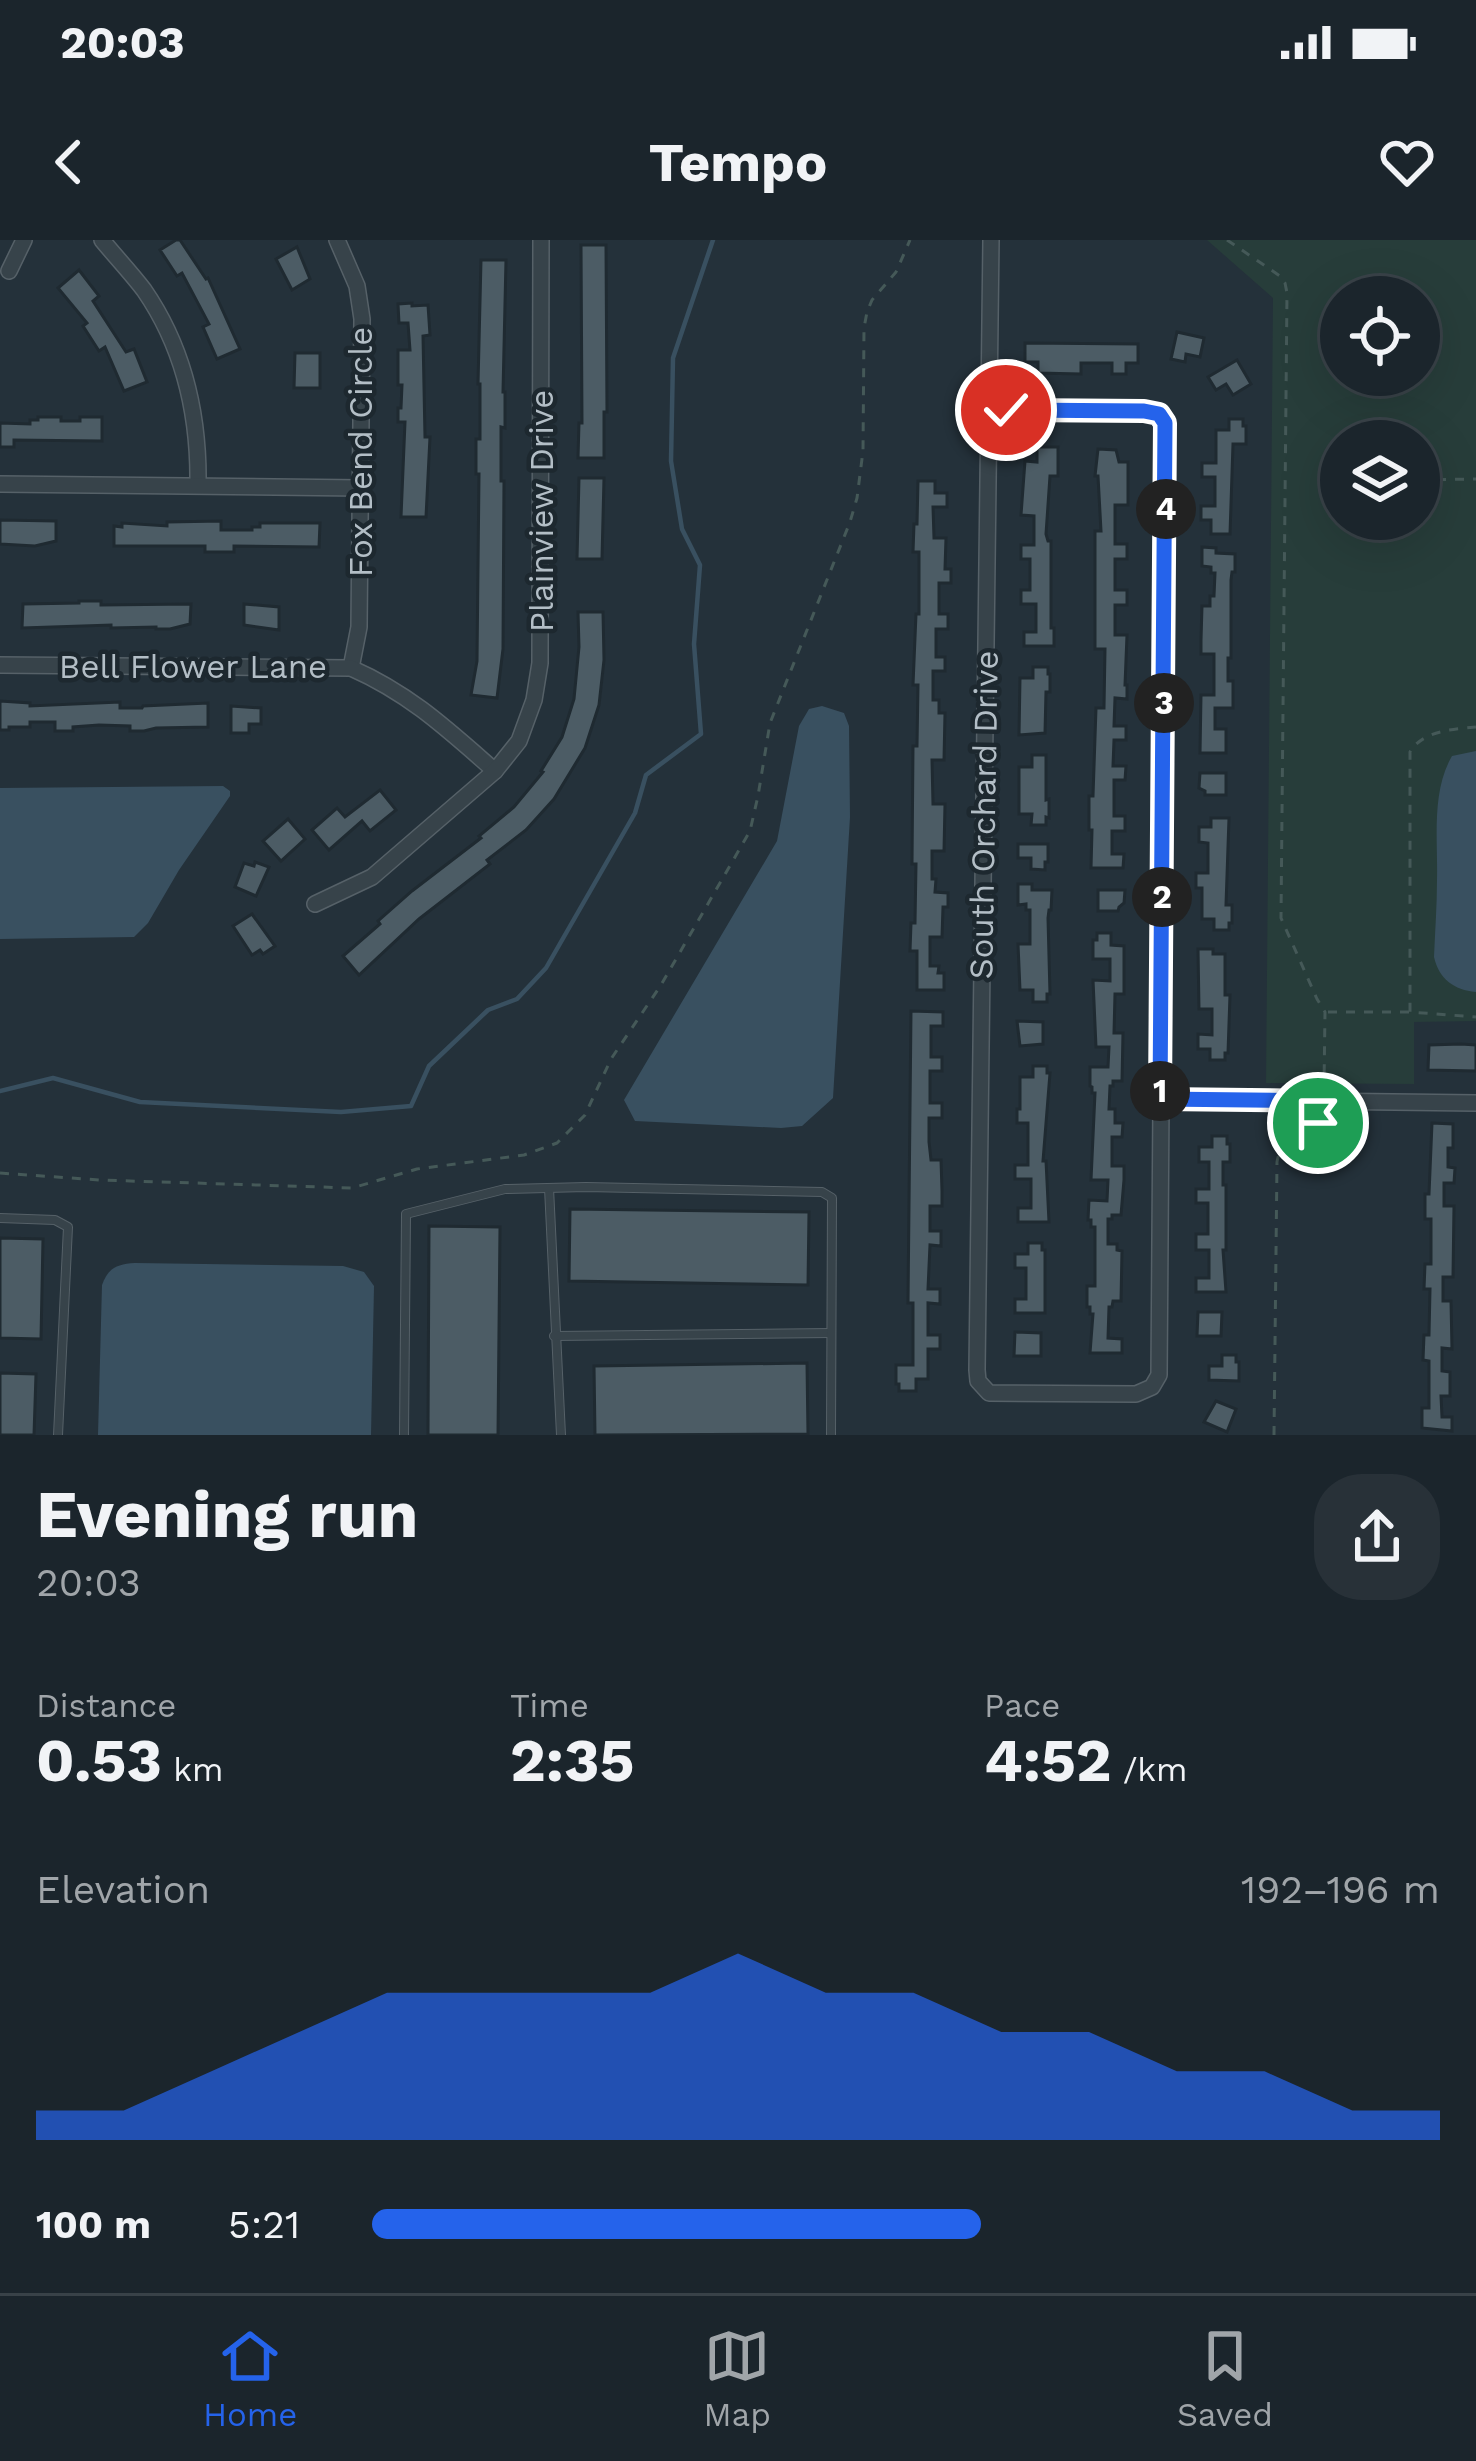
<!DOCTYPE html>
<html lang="en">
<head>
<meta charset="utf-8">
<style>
	:root { --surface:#1b252c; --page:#283138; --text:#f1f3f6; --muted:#a0a5a9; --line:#394248; --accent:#2563eb }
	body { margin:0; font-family:"Work Sans",sans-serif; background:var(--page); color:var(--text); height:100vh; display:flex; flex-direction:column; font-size:45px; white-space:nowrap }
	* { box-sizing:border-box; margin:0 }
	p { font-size:39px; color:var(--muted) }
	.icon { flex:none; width:66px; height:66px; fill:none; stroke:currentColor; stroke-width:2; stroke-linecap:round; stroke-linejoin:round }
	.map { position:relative; height:1195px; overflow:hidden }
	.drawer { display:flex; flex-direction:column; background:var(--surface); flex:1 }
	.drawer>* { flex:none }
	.tools { position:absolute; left:1320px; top:36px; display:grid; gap:24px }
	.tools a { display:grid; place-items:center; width:120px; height:120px; border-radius:50%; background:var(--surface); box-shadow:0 12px 48px #0002,0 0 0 3px var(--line); font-size:60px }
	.pin { position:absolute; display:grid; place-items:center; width:102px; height:102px; color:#fff; margin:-51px; border:6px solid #fff; border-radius:50%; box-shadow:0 3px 12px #0007 }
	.km { position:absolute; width:60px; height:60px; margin:-30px; border-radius:50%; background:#222; color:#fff; font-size:33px; line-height:60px; text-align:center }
	.round { display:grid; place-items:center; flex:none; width:126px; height:126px; border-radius:48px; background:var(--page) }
	.headline { display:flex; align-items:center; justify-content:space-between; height:204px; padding:0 36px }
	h1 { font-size:66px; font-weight:700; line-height:90px }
	.stats { display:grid; grid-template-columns:repeat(3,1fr); gap:18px; height:204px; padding:12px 36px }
	.stats div { display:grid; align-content:center }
	.stats b { font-size:60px; font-weight:700 }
	.stats small { font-size:33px; font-weight:400 }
	.stats p { font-size:33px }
	.chart { height:336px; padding:24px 36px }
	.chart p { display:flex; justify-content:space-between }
	.chart svg { width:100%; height:216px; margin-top:12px; fill:var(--accent); opacity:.7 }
	ul { padding:0 36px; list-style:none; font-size:39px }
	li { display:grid; grid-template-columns:192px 144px 1fr; align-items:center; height:90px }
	li i { height:30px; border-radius:15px; background:var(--accent) }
	.status { display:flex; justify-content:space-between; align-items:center; height:84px; padding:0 60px; background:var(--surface); direction:ltr }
	.status svg { height:33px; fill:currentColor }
	header { display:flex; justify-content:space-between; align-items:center; height:156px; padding:0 36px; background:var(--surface); font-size:54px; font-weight:700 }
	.tab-bar { display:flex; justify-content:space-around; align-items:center; height:168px; border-top:3px solid var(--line); background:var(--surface); font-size:33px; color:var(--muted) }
	.tab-bar a { display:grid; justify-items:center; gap:6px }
	.tab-bar .on { color:var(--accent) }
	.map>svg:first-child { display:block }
</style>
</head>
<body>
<div class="status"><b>20:03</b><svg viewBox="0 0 49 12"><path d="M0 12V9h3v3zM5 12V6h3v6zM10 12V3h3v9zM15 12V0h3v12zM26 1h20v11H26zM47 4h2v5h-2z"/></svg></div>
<header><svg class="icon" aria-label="back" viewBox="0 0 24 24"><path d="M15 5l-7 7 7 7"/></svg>Tempo<svg class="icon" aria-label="heart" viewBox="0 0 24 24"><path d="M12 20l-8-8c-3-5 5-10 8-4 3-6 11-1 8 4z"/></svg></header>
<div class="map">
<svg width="1476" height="1195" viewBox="0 0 1476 1195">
	<rect width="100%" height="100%" fill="#24313a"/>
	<!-- green -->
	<path fill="#273d3a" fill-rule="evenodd" d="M1207 0H1476V781L1414 782V844L1266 843 1273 58ZM1341 57H1419V135H1341ZM1341 201H1419V279H1341Z"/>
	<!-- water -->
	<g fill="#395060">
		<polygon points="822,466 844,473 849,486 850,577 833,858 802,886 781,888 635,881 624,860 777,601 799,486 809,469"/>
		<path d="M1476 511V752C1454 750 1439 739 1434 717 1435 691 1437 666 1437 640 1438 600 1431 552 1452 516Z"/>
		<polygon points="223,546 230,551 230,556 179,630 148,683 134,697 0,699 0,548"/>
		<path d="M135 1023 343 1026 364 1032 374 1046 371 1195H98L102 1045C108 1028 117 1024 135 1023Z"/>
	</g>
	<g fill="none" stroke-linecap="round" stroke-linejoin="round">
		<!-- stream -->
		<polyline stroke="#395060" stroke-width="4.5" points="0,851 53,838 140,862 341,872 411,866 429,826 488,770 517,759 546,728 635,573 646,535 701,494 694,404 700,325 682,289 671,221 673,118 713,0"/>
	</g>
	<!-- building -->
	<g fill="#4c5c65" stroke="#1f2a31" stroke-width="3">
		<polygon points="176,0 180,0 206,39 208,38 240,109 217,119 203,87 209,84 182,33 177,36 160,10"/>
		<polygon points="581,5 606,5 607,172 604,172 604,218 578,218 579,183 582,183"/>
		<polygon points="297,7 310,39 292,50 276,19"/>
		<polygon points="481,20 506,20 503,152 505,152 505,188 501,187 501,241 504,241 503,409 497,458 471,455 477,421 479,234 476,234 476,199 480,199 480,144 478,144"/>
		<polygon points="79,30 99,56 93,61 126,112 134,109 147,142 124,151 105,107 99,111 83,86 87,83 58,48"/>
		<polygon points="412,63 412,66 428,65 430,95 423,96 425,197 430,197 426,277 401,277 405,182 398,182 398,168 401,168 402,145 398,145 398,110 410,110 408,83 399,83 398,64"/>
		<polygon points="1177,92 1204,98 1200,117 1186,114 1185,122 1171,119"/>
		<polygon points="1025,103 1138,104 1138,123 1126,123 1126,134 1112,134 1112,123 1081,123 1081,134 1038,133 1038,122 1025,122"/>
		<polygon points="295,113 320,113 320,148 294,148"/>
		<polygon points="1237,120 1251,144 1233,155 1226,144 1216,150 1208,137"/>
		<polygon points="38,177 61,177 61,181 80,181 80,177 102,177 102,201 14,200 14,207 0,207 0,183 30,184 30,180 38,180"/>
		<polygon points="1229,179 1243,179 1243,186 1246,186 1246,204 1233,204 1230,294 1211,294 1211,280 1201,280 1201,266 1215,266 1215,237 1202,237 1202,223 1216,223 1216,190 1229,190"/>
		<polygon points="1037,207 1058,207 1058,236 1050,236 1046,294 1048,301 1051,301 1051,388 1054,388 1054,406 1024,406 1024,392 1036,392 1036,364 1021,364 1021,350 1030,350 1030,319 1021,319 1021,305 1034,305 1034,276 1021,275 1025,221 1037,222"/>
		<polygon points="1098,209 1116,210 1119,222 1128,222 1128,265 1115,265 1115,304 1127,304 1127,319 1115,319 1115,350 1127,350 1127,365 1115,365 1115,395 1127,395 1125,445 1127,445 1127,459 1115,458 1114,486 1126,486 1126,500 1114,500 1113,526 1126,526 1125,540 1114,540 1114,576 1125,576 1125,591 1112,591 1112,614 1124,614 1123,628 1091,628 1092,590 1089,590 1089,556 1093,556 1096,468 1104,468 1105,409 1095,409 1095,291 1101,291 1098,236 1095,236"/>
		<polygon points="579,238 604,238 602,319 577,319"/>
		<polygon points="918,241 935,241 935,253 947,253 947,267 933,267 934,298 946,298 945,329 951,329 951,343 939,343 939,374 948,374 948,389 936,389 936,417 945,417 945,431 933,431 933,460 939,460 939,473 945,473 944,520 932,520 933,564 945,564 944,611 932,611 932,639 936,639 935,652 948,653 948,667 943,667 942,697 930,697 930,726 939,726 938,733 944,733 944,750 917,750 917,711 910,711 911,683 915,683 916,624 912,624 913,506 917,506 918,445 913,445 916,374 919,374 919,312 913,312 914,284 917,284"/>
		<polygon points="0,280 56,281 56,301 35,306 0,304"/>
		<polygon points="221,281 221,290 252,290 252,287 260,287 260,283 320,283 319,307 234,306 234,312 205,312 205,306 114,306 114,286 122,287 122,283 167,286 167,282"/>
		<polygon points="1202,307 1216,308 1216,313 1235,314 1235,332 1232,332 1231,340 1231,418 1228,418 1228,441 1233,441 1233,468 1215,468 1215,489 1226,489 1226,513 1200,513 1201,455 1214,455 1214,414 1201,414 1201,400 1202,366 1210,366 1210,356 1214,356 1215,333 1211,333 1211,327 1202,326"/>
		<polygon points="79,361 101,361 101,365 191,364 190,384 170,389 156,389 156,387 111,388 111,385 22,388 23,364 79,363"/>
		<polygon points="244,364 279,367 279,390 244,385"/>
		<polygon points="578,372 603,372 604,420 599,465 585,508 554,559 526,590 487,620 490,624 419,679 359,735 343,716 380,684 378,681 412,651 481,598 479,596 514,567 543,532 541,531 562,497 574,459 579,407"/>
		<polygon points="1033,427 1048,427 1048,434 1050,434 1050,452 1046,452 1045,493 1019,495 1020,438 1033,438"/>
		<polygon points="0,461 30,463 30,466 120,462 120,468 142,468 143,466 208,463 208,487 156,488 144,491 130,491 130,486 99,485 73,487 73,491 55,491 55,482 30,482 30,487 9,487 9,490 0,490"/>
		<polygon points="231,466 261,468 261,484 249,484 249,493 231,493"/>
		<polygon points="1032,515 1046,515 1046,560 1049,559 1049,578 1046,577 1046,585 1031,585 1032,574 1019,574 1019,527 1032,527"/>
		<polygon points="1200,533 1226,533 1226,555 1205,555 1205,551 1199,548"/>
		<polygon points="380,550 396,570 370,591 362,581 329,610 312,590 337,568 345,577"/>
		<polygon points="1211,578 1229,578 1226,665 1232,665 1232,683 1229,683 1229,690 1214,690 1214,679 1202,679 1202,648 1196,648 1196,633 1208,633 1208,603 1199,602 1199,587 1211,587"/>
		<polygon points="288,579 305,599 281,621 263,601"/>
		<polygon points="1018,604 1048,604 1048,622 1045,622 1045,630 1031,629 1031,618 1018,618"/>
		<polygon points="255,622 269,627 256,656 235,647 244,623 254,626"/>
		<polygon points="1018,644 1032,644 1032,650 1052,650 1051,670 1049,670 1048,678 1050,754 1047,754 1047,762 1033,762 1033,750 1020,750 1018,704 1030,704 1030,670 1026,670 1026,664 1018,665"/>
		<polygon points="1098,650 1125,650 1124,663 1119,667 1118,671 1098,671"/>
		<polygon points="252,674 275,706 263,714 260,710 252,715 233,686"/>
		<polygon points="1097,693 1111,693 1111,705 1124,706 1124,754 1115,754 1114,793 1123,793 1122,841 1113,841 1113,846 1110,846 1109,869 1115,869 1115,883 1123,883 1122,897 1112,897 1112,926 1124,926 1124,940 1121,975 1112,975 1112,979 1108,979 1108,1004 1117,1004 1117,1010 1122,1011 1121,1061 1113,1061 1112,1067 1109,1067 1108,1098 1122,1099 1122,1113 1090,1113 1093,1074 1090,1074 1090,1067 1087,1067 1087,1046 1095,1046 1095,987 1091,987 1091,980 1088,980 1089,960 1107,961 1108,940 1091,940 1095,853 1092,853 1092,847 1090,846 1090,827 1108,827 1109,807 1096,807 1093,740 1110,741 1110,719 1093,719 1093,700 1097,700"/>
		<polygon points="1198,709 1213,709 1213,714 1225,714 1225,755 1230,755 1228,813 1225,813 1225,820 1210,820 1210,809 1198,809 1198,794 1212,795 1212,769 1199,769"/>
		<polygon points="911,771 943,772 943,786 931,786 931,817 942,817 942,831 930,831 930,863 942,863 942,878 929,878 929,902 931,920 941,920 942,951 942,966 930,966 930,991 941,991 941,1006 930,1005 928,1049 940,1049 940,1064 928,1063 928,1095 940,1095 940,1109 928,1109 928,1139 916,1139 916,1151 899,1151 899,1144 896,1144 896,1125 913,1125 913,1063 908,1063"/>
		<polygon points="1017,781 1043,782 1043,804 1020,806"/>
		<polygon points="1461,804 1476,805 1476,831 1428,830 1429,805"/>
		<polygon points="1033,826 1047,826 1047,833 1050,833 1043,921 1046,921 1049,982 1018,982 1018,968 1031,968 1031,939 1015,939 1015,925 1028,925 1028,883 1017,883 1017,869 1020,869 1020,837 1033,837"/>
		<polygon points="1432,883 1453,884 1453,908 1448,908 1448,927 1455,928 1454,943 1444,943 1444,966 1454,966 1453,1037 1443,1037 1443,1061 1451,1061 1452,1109 1442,1108 1442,1131 1450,1132 1450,1156 1441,1156 1442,1177 1452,1177 1452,1191 1422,1188 1422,1168 1429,1168 1429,1121 1423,1120 1424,1095 1429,1095 1430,1049 1424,1049 1425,1024 1431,1024 1431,979 1425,979 1425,954 1429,954"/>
		<polygon points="1212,896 1227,896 1227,904 1230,904 1230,922 1223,922 1223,945 1226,945 1226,1010 1223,1010 1226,1052 1196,1052 1196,1038 1209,1038 1209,1010 1196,1010 1196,994 1208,994 1208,963 1196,963 1196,949 1209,949 1209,922 1199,922 1199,907 1212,907"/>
		<polygon points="570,969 809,972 808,1045 569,1041"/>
		<polygon points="429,986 500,987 498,1195 428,1195"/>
		<polygon points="0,998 43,999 41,1099 0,1098"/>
		<polygon points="1028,1003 1042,1003 1042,1010 1045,1010 1045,1073 1015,1073 1015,1059 1026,1059 1026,1028 1015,1028 1015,1014 1028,1014"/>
		<polygon points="1198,1072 1222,1072 1221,1096 1197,1096"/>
		<polygon points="1015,1092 1041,1093 1041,1116 1014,1116"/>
		<polygon points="1222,1115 1236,1115 1236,1122 1239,1122 1239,1141 1209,1140 1209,1126 1222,1126"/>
		<polygon points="807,1123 808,1194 595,1195 594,1126"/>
		<polygon points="0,1133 36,1134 34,1195 0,1195"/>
		<polygon points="1216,1161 1236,1169 1227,1192 1204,1182"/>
	</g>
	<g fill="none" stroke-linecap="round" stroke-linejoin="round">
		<defs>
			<g id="lane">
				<polyline points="549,948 561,1195"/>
				<polyline points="0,978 55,980 68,987 58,1195"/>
				<polyline points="554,1096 831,1093"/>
				<polyline points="404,1195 406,974 505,949 586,947 822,952 832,958 831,1195"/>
			</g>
			<g id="street">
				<path d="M102 0C115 16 131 33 144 50 184 108 199 176 198 245"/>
				<polyline points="337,0 357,46 362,79 359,387 351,428"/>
				<polyline points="9,31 24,0"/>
				<polyline points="988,170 1154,172 1162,177 1166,190 1159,1135 1152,1147 1136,1154 989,1153 978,1141 977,1130 991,0"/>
				<polyline points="0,244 360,248"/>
				<path d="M0 425 351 428C410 454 447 489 495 531"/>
				<polyline points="315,664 372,637 495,531 519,501 534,460 540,423 541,0"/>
				<polyline points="1160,859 1476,863"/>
			</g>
		</defs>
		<!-- lane casing -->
		<use href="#lane" stroke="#566168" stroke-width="10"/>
		<!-- street casing -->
		<use href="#street" stroke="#566168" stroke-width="18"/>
		<!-- path -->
		<g stroke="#455958" stroke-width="3" stroke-dasharray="9 9" stroke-linecap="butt">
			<polyline points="1227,0 1280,36 1285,43 1287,53 1281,678 1317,759 1325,772 1324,845"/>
			<polyline points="1419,240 1476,239"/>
			<path d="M1476 487C1453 489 1422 491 1410 512V772L1476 777"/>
			<polyline points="1328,772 1409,772"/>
			<polyline points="0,933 99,940 352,948 417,929 524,915 557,903 585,875 611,819 661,745 750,591 758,556 770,483 850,282 857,258 863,211 864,88 867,72 872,60 896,32 910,0"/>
			<path d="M1274 1195 1277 922C1283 887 1311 898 1323 873"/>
		</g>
		<!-- lane -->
		<use href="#lane" stroke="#37434a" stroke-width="8"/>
		<!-- street -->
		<use href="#street" stroke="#37434a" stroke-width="15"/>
	</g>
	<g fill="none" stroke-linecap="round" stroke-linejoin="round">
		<defs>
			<polyline id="route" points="1006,170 1144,171 1159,174 1165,183 1160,859 1324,861 1322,875 1318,883"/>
		</defs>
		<!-- route casing -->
		<use href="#route" stroke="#fff" stroke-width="24"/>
		<!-- route -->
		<use href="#route" stroke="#2563eb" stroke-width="15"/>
	</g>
	<g text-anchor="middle" stroke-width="9" stroke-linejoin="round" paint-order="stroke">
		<!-- street labels -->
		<g font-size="33" fill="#b3bec6" stroke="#1d282f">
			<text transform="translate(360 212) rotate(-90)" y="12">Fox Bend Circle</text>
			<text transform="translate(541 271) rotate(-90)" y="12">Plainview Drive</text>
			<text x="193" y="438">Bell Flower Lane</text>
			<text transform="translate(983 575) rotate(-89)" y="12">South Orchard Drive</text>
		</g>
	</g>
</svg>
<div class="tools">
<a><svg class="icon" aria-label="locate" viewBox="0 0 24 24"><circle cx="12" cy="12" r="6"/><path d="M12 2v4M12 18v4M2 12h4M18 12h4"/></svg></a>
<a><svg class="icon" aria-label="layers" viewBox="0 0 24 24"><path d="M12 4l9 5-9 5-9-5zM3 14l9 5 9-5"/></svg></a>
</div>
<div class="pin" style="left:1318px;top:883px;background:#1e9e55"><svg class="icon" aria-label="arrive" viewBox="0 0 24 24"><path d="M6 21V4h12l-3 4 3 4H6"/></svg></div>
<div class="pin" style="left:1006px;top:170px;background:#d93025"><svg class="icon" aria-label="check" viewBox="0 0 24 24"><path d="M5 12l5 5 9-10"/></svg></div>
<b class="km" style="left:1160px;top:851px">1</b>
<b class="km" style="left:1162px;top:657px">2</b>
<b class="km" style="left:1164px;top:463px">3</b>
<b class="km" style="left:1166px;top:269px">4</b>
</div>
<section class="drawer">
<div class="headline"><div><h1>Evening run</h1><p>20:03</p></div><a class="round"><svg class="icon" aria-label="share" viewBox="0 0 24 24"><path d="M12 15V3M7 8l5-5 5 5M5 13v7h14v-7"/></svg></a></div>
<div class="stats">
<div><p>Distance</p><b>0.53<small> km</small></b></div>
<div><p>Time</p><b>2:35</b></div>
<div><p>Pace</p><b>4:52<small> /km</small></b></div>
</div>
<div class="chart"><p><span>Elevation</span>192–196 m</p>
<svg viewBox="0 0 160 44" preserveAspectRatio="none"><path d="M0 44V38L10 38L20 30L30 22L40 14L50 14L60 14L70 14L80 6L90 14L100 14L110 22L120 22L130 30L140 30L150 38L160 38V44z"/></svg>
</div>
<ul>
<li><b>100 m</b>5:21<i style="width:57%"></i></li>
</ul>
</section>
<nav class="tab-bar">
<a class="on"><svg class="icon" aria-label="home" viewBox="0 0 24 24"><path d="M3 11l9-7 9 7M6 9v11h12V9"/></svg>Home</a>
<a><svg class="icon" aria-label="map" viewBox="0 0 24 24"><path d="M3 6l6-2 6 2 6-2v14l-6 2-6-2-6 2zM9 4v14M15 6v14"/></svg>Map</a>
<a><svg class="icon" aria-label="saved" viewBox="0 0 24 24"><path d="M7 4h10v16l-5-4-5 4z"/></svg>Saved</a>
</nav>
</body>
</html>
